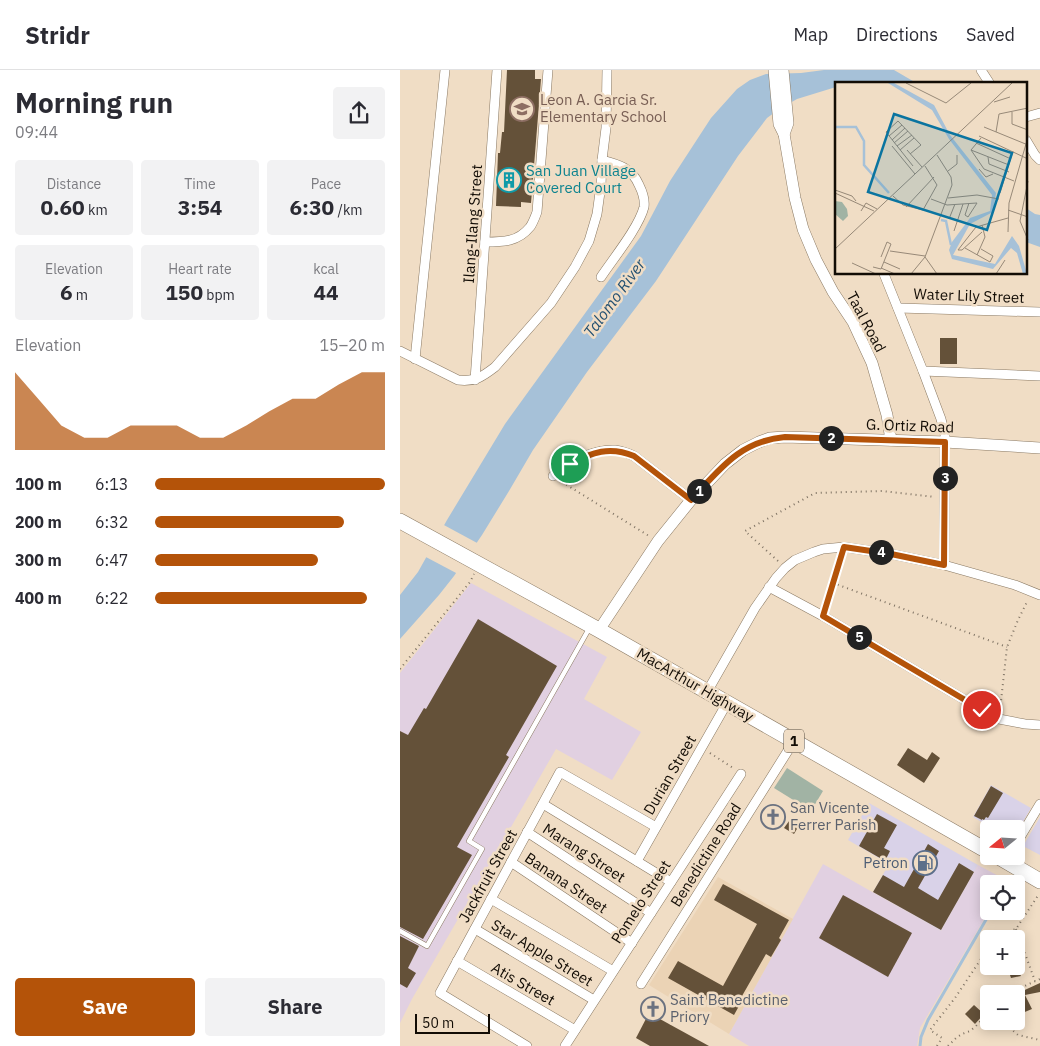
<!DOCTYPE html>
<html lang="en">
<head>
<meta charset="utf-8">
<style>
	:root { --surface:#fff; --page:#f2f2f3; --text:#2b2b33; --muted:#7c7c81; --line:#e1e1e2; --accent:#b45309 }
	body { margin:0; font-family:"IBM Plex Sans",sans-serif; background:var(--page); color:var(--text); height:100vh; display:flex; flex-direction:column; font-size:19px; white-space:nowrap }
	* { box-sizing:border-box; margin:0 }
	p { font-size:16px; color:var(--muted) }
	.icon { flex:none; width:28px; height:28px; fill:none; stroke:currentColor; stroke-width:2; stroke-linecap:round; stroke-linejoin:round }
	.map { position:relative; flex:1; overflow:hidden }
	.details { display:flex; flex-direction:column; background:var(--surface); width:400px }
	.details>* { flex:none }
	.needle { width:32px; rotate:252deg }
	.controls { position:absolute; left:580px; top:750px; display:grid; gap:10px }
	.controls a { display:grid; place-items:center; width:45px; height:45px; border-radius:5px; background:var(--surface); box-shadow:0 2px 12px #0003; font-size:25px }
	.scale { position:absolute; left:15px; bottom:12px; width:75px; box-sizing:border-box; padding-left:5px; border:2px solid #120c05; border-top:0; font-size:14px; line-height:18px; white-space:nowrap; color:#120c05; -webkit-text-stroke:4px #f0ddc5; paint-order:stroke }
	.pin { position:absolute; display:grid; place-items:center; width:42px; height:42px; color:#fff; margin:-21px; border:2px solid #fff; border-radius:50%; box-shadow:0 1px 5px #0007 }
	.km { position:absolute; width:25px; height:25px; margin:-12px; border-radius:50%; background:#222; color:#fff; font-size:14px; line-height:25px; text-align:center }
	.round { display:grid; place-items:center; flex:none; width:52px; height:52px; border-radius:5px; background:var(--page) }
	.head { display:flex; align-items:center; justify-content:space-between; height:85px; padding:0 15px }
	h1 { font-size:28px; font-weight:700; line-height:38px }
	.metrics { display:grid; grid-template-columns:repeat(3,1fr); gap:8px; height:85px; padding:5px 15px }
	.metrics div { display:grid; align-content:center; border-radius:5px; background:var(--page); text-align:center }
	.metrics b { font-size:21px; font-weight:700 }
	.metrics small { font-size:14px; font-weight:400 }
	.metrics p { font-size:14px }
	.chart { height:140px; padding:10px 15px }
	.chart p { display:flex; justify-content:space-between }
	.chart svg { width:100%; height:90px; margin-top:5px; fill:var(--accent); opacity:.7 }
	.button { display:flex; gap:10px; margin-top:auto; padding:10px 15px }
	.button a { flex:1; height:58px; border-radius:5px; background:var(--accent); color:#fff; font-size:20px; font-weight:700; line-height:58px; text-align:center }
	.button a+a { background:var(--page); color:var(--text) }
	ul { padding:0 15px; list-style:none; font-size:16px }
	li { display:grid; grid-template-columns:80px 60px 1fr; align-items:center; height:38px }
	li i { height:12px; border-radius:6px; background:var(--accent) }
	header { display:flex; align-items:center; gap:30px; box-sizing:border-box; height:70px; padding:0 25px; background:var(--surface); border-bottom:1px solid var(--line) }
	header strong { font-size:24px }
	nav { display:flex; gap:28px; margin-inline-start:auto; font-size:18px }
	main { display:flex; flex:1; min-height:0 }
	.map>svg:first-child { display:block }
</style>
</head>
<body>
<header>
<strong>Stridr</strong>
<nav><a>Map</a><a>Directions</a><a>Saved</a></nav>
</header>
<main>
<section class="details">
<div class="head"><div><h1>Morning run</h1><p>09:44</p></div><a class="round"><svg class="icon" aria-label="share" viewBox="0 0 24 24"><path d="M12 15V3M7 8l5-5 5 5M5 13v7h14v-7"/></svg></a></div>
<div class="metrics">
<div><p>Distance</p><b>0.60<small> km</small></b></div>
<div><p>Time</p><b>3:54</b></div>
<div><p>Pace</p><b>6:30<small> /km</small></b></div>
</div>
<div class="metrics">
<div><p>Elevation</p><b>6<small> m</small></b></div>
<div><p>Heart rate</p><b>150<small> bpm</small></b></div>
<div><p>kcal</p><b>44</b></div>
</div>
<div class="chart"><p><span>Elevation</span>15–20 m</p>
<svg viewBox="0 0 160 44" preserveAspectRatio="none"><path d="M0 44V6L10 19L20 32L30 38L40 38L50 32L60 32L70 32L80 38L90 38L100 32L110 25L120 19L130 19L140 12L150 6L160 6V44z"/></svg>
</div>
<ul>
<li><b>100 m</b>6:13<i style="width:100%"></i></li>
<li><b>200 m</b>6:32<i style="width:82%"></i></li>
<li><b>300 m</b>6:47<i style="width:71%"></i></li>
<li><b>400 m</b>6:22<i style="width:92%"></i></li>
</ul>
<div class="button"><a>Save</a><a>Share</a></div>
</section>
<div class="map">
<svg width="640" height="976" viewBox="0 0 640 976">
	<rect width="100%" height="100%" fill="#f0ddc5"/>
	<!-- commercial -->
	<g fill="#d9d2e8">
		<polygon points="591,715 631,738 616,764 616,759 593,759 573,747"/>
		<polygon points="469,733 578,795 541,861 473,822 489,794 448,770"/>
		<polygon points="640,747 640,785 623,776"/>
	</g>
	<!-- industrial -->
	<g fill="#e1d0e1">
		<polygon points="71,513 207,587 184,629 241,662 212,710 156,679 12,929 0,953 0,603"/>
		<polygon points="423,794 541,861 578,795 606,810 604,814 589,814 589,841 520,958 517,976 349,976 329,964"/>
	</g>
	<!-- built -->
	<polygon fill="#ebd3b5" points="318,807 393,849 329,964 249,915"/>
	<!-- green -->
	<polygon fill="#a1b3a4" points="387,698 423,721 411,741 374,718"/>
	<!-- water -->
	<g fill="#a6c1d8">
		<polygon points="424,0 494,0 518,14 436,14 436,17 397,29 378,40 367,48 338,86 256,211 187,302 133,380 109,421 82,465 54,506 39,525 0,569 0,525 18,502 47,450 105,354 241,166 270,111 311,48 337,19 350,10 366,4 401,3"/>
		<polygon points="626,138 635,144 640,145 640,177 626,172"/>
	</g>
	<!-- pier -->
	<polygon fill="#f0ddc5" points="42,454 79,474 58,504 24,486"/>
	<g fill="none" stroke-linecap="round" stroke-linejoin="round">
		<!-- stream -->
		<polyline stroke="#a6c1d8" stroke-width="3" points="520,976 521,967 528,950 591,841"/>
	</g>
	<!-- building -->
	<g fill="#645139">
		<polygon points="107,0 135,0 135,9 141,9 131,133 121,132 121,137 96,136 98,83 100,83 102,62 104,62"/>
		<rect x="540" y="268" width="17" height="26"/>
		<polygon points="78,549 157,596 106,685 109,687 57,777 72,785 23,869 0,857 0,661 8,665 24,638 26,639"/>
		<polygon points="508,678 527,690 532,682 540,688 524,713 497,695"/>
		<polygon points="591,716 603,723 588,748 586,747 584,750 582,749 582,750 574,746"/>
		<polygon points="477,744 497,755 484,778 490,781 485,791 459,776"/>
		<polygon points="392,747 401,752 394,764 384,758"/>
		<polygon points="528,774 539,781 518,818 538,830 559,793 574,802 541,860 473,822 483,805 504,817"/>
		<polygon points="323,814 389,850 379,868 381,870 371,887 366,884 342,926 344,927 334,945 268,908 278,891 323,916 357,854 314,830"/>
		<polygon points="443,825 512,863 488,907 419,868"/>
		<polygon points="0,866 19,876 8,898 16,903 7,918 0,914"/>
		<polygon points="607,896 616,896 621,906 611,908"/>
		<polygon points="640,913 640,922 625,925 632,939 620,944 616,936 616,924"/>
		<polygon points="574,935 584,944 575,954 565,944"/>
		<polygon points="249,943 309,976 250,976 236,968"/>
	</g>
	<g fill="none" stroke-linecap="round" stroke-linejoin="round">
		<defs>
			<polyline id="service" points="0,861 27,876 82,779 69,771 190,557"/>
			<g id="minor">
				<polyline points="581,0 590,14"/>
				<polyline points="626,47 640,43"/>
				<polyline points="626,70 635,85 640,90"/>
				<path d="M85 172C103 172 118 172 130 157 133 153 135 147 137 142L148 0"/>
				<polyline points="484,204 523,301 541,349 545,365 544,495"/>
				<path d="M201 207C213 189 239 157 244 137 245 130 242 121 239 115 232 98 218 94 202 90"/>
				<polyline points="498,238 640,242"/>
				<path d="M0 281 58 310C75 312 82 307 95 297L151 233 175 197 189 171 197 144 201 115 202 90 206 58 207 0"/>
				<polyline points="15,289 45,0"/>
				<polyline points="523,301 640,306"/>
				<polyline points="75,310 97,0"/>
				<path d="M153 406C169 392 193 379 215 380 222 381 228 383 234 386L291 430"/>
				<polyline points="369,517 423,546 582,640 599,649 625,654 640,655"/>
				<polyline points="307,622 355,538 376,508 385,498 395,490 414,482 423,479 444,477 491,484 544,495 615,515 640,525"/>
				<polyline points="143,734 271,812"/>
				<polyline points="127,762 251,843"/>
				<polyline points="616,774 640,734"/>
				<polyline points="237,791 327,633"/>
				<polyline points="111,792 232,873"/>
				<polyline points="91,829 213,901"/>
				<polyline points="75,859 194,930"/>
				<polyline points="57,891 175,960"/>
				<polyline points="241,914 394,671"/>
				<polyline points="127,976 40,923 160,702 256,757"/>
				<polyline points="165,976 341,704"/>
			</g>
			<g id="tertiary">
				<polyline points="374,0 379,54 384,64 395,128 403,159 416,190 433,222 453,252 472,293 487,345 491,370"/>
				<polyline points="383,0 388,53 384,64"/>
				<polyline points="199,560 258,471 291,430 325,394 343,380 359,372 370,368 385,367 545,372 640,378"/>
			</g>
			<g id="trunk">
				<polyline points="0,451 199,560 589,782"/>
				<polyline points="597,786 640,811"/>
			</g>
		</defs>
		<!-- service casing -->
		<use href="#service" stroke="#8a7963" stroke-width="5.5"/>
		<!-- minor casing -->
		<use href="#minor" stroke="#8a7963" stroke-width="10"/>
		<!-- tertiary casing -->
		<use href="#tertiary" stroke="#8a7963" stroke-width="12"/>
		<!-- trunk casing -->
		<use href="#trunk" stroke="#8a7963" stroke-width="16"/>
		<!-- path -->
		<g stroke="#7f7364" stroke-width="2" stroke-dasharray="1 4" stroke-linecap="butt">
			<polyline points="162,412 249,466"/>
			<polyline points="378,491 345,461 415,423 482,421 535,427"/>
			<polyline points="433,513 607,577"/>
			<polyline points="426,537 441,486"/>
			<polyline points="0,599 70,512 74,504"/>
			<polyline points="600,640 607,577 618,550 628,530"/>
			<polyline points="310,683 333,698"/>
			<polyline points="616,859 635,911"/>
			<polyline points="596,869 607,862 616,859 639,824"/>
			<polyline points="607,924 640,909"/>
			<polyline points="602,951 618,965 640,970"/>
			<polyline points="537,976 542,968 530,960 555,928 589,877"/>
			<polyline points="548,976 556,968 562,964 570,961 576,956 589,942"/>
		</g>
		<!-- service -->
		<use href="#service" stroke="#fff" stroke-width="4.5"/>
		<!-- minor -->
		<use href="#minor" stroke="#fff" stroke-width="9"/>
		<!-- tertiary -->
		<use href="#tertiary" stroke="#fff" stroke-width="11"/>
		<!-- trunk -->
		<use href="#trunk" stroke="#fff" stroke-width="15"/>
	</g>
	<g fill="none" stroke-linecap="round" stroke-linejoin="round">
		<defs>
			<path id="route" d="M170 394C192 382 210 376 234 386L291 430C320 399 340 371 385 367L545 372 544 495 491 484 444 477 423 546 582 640"/>
		</defs>
		<!-- route casing -->
		<use href="#route" stroke="#fff" stroke-width="10"/>
		<!-- route -->
		<use href="#route" stroke="#b45309" stroke-width="6"/>
	</g>
	<!-- icons -->
	<defs>
		<symbol id="school-ring" viewBox="-11 -11 22 22"><circle r="9.5" fill="#f0ddc5" stroke="#8d6e63" stroke-width="1.5"/><path d="M0-5L7-2L0 1L-7-2ZM-4 1L0 2.5L4 1V4Q0 6-4 4Z" fill="#8d6e63"/></symbol>
		<symbol id="building-ring" viewBox="-11 -11 22 22"><circle r="9.5" fill="#f0ddc5" stroke="#0f9aa8" stroke-width="1.5"/><path d="M-4-6H4V6H1V3H-1V6H-4ZM-2.5-4.3h1.7v1.8h-1.7ZM.8-4.3h1.7v1.8H.8ZM-2.5-1h1.7V.8h-1.7ZM.8-1h1.7V.8H.8Z" fill="#0f9aa8"/></symbol>
		<symbol id="church-ring" viewBox="-11 -11 22 22"><circle r="9.5" fill="#f0ddc5" stroke="#6b7280" stroke-width="1.5"/><path d="M-1.2-6h2.4v3.5h3.3v2.4h-3.3V6h-2.4V-.1h-3.3v-2.4h3.3Z" fill="#6b7280"/></symbol>
		<symbol id="fuel-ring" viewBox="-11 -11 22 22"><circle r="9.5" fill="#f0ddc5" stroke="#5c6f8a" stroke-width="1.5"/><path d="M-5.5-6h7V0h2V4h1.3V-2.5L3-4.5l.8-.8L6-3V5H2.5V1h-1V6h-7ZM-4.2-4.7v3.2H.2V-4.7Z" fill="#5c6f8a"/></symbol>
	</defs>
	<g fill-rule="evenodd">
		<use href="#school-ring" x="108" y="25" width="28" height="28"/>
		<use href="#building-ring" x="95" y="96" width="28" height="28"/>
		<use href="#church-ring" x="359" y="733" width="28" height="28"/>
		<use href="#fuel-ring" x="511" y="779" width="28" height="28"/>
		<use href="#church-ring" x="239" y="925" width="28" height="28"/>
	</g>
	<g text-anchor="middle" stroke-width="5" stroke-linejoin="round" paint-order="stroke">
		<!-- shield labels -->
		<rect fill="#f0ddc5" stroke="#554b3f" stroke-width="1" x="384" y="659.5" width="20" height="23" rx="4"/>
		<g font-size="14" font-weight="bold" fill="#120c05">
			<text x="394" y="676">1</text>
		</g>
		<!-- education labels -->
		<g font-size="15" fill="#785e54" stroke="#f0ddc5" text-anchor="start">
			<text x="140" y="35">Leon A. Garcia Sr.<tspan x="140" dy="17">Elementary School</tspan></text>
		</g>
		<!-- culture labels -->
		<g font-size="15" fill="#0d838f" stroke="#f0ddc5" text-anchor="start">
			<text x="126" y="106">San Juan Village<tspan x="126" dy="17">Covered Court</tspan></text>
		</g>
		<!-- street labels -->
		<g font-size="15" fill="#120c05" stroke="#f0ddc5">
			<text transform="translate(73 154) rotate(-86)" y="5">Ilang-Ilang Street</text>
			<text transform="translate(569 226) rotate(2)" y="5">Water Lily Street</text>
			<text transform="translate(466 252) rotate(62)" y="5">Taal Road</text>
			<text transform="translate(510 356) rotate(2)" y="5">G. Ortiz Road</text>
			<text transform="translate(295 615) rotate(30)" y="5">MacArthur Highway</text>
			<text transform="translate(270 705) rotate(-60)" y="5">Durian Street</text>
			<text transform="translate(184 783) rotate(33)" y="5">Marang Street</text>
			<text transform="translate(306 785) rotate(-58)" y="5">Benedictine Road</text>
			<text transform="translate(88 806) rotate(-61)" y="5">Jackfruit Street</text>
			<text transform="translate(166 813) rotate(34)" y="5">Banana Street</text>
			<text transform="translate(241 832) rotate(-57)" y="5">Pomelo Street</text>
			<text transform="translate(142 883) rotate(31)" y="5">Star Apple Street</text>
			<text transform="translate(123 914) rotate(30)" y="5">Atis Street</text>
		</g>
		<!-- worship labels -->
		<g font-size="15" fill="#5b616d" stroke="#f0ddc5" text-anchor="start">
			<text x="390" y="743">San Vicente<tspan x="390" dy="17">Ferrer Parish</tspan></text>
			<text x="270" y="935">Saint Benedictine<tspan x="270" dy="17">Priory</tspan></text>
		</g>
		<!-- service labels -->
		<g font-size="15" fill="#4e5e75" stroke="#f0ddc5" text-anchor="end">
			<text x="508" y="798">Petron</text>
		</g>
		<!-- water labels -->
		<g font-size="16" font-style="italic" fill="#245172" stroke="#f0ddc5">
			<text transform="translate(214 228) rotate(-54)" y="6">Talomo River</text>
		</g>
	</g>
	<!-- overview -->
	<g transform="translate(435 12)">
		<rect width="192" height="192" fill="#f0ddc5"/>
		<path d="M0 119 7 120 12 127 13 134 8 139 0 132Z" fill="#a1b3a4"/>
		<path d="M53 1H59L99 23 115 53 161 111 158 130 135 142 118 173 160 182 177 154 184 164 192 192H188L182 171 176 166 158 187 117 177 114 168 117 160 135 136 155 129 157 113 114 57 97 28Z" fill="#a6c1d8"/>
		<path fill="none" stroke="#a6c1d8" stroke-width="2.5" d="M0 45H21L29 59V83L54 111M106 138 111 139 116 163"/>
		<path fill="none" stroke="#978978" stroke-width="1" d="M71 1 111 21 136 1M159 20 175 15M177 30V42L193 48M149 45 193 63M161 50 164 32 193 26M54 54 67 43M144 54 193 77M57 58 70 46M59 61 73 49M141 61 176 77M57 64 80 92M62 64 77 53M65 68 79 56M72 68 87 85M136 68 149 87 179 99M136 68 174 83M136 68 146 56M75 72 86 63 63 39 51 50 78 84M153 75 154 82 174 90M144 87 151 95 158 92M113 89 122 82V73M193 99 185 139 193 158M0 108 17 114 21 119M0 111 39 129M165 111 178 69M58 114 68 123 88 128 102 103 90 84M113 116 142 113 164 117M96 117 112 123 142 121M134 121 130 133 133 135 142 121M71 125 99 95M173 128 193 135M26 129 31 121 42 127M114 137 120 122M119 149 128 122M147 150 127 168H123L141 145 173 136M173 150 174 121 193 55M130 166 155 180 158 174 146 167M0 167 177 1M55 169 90 174M142 173 150 155 147 143M90 175 102 192M49 180 65 187M17 181 41 192M38 185 46 187 56 162 52 160 46 175M46 186 60 192M76 192 90 175 117 103 116 95 102 73M161 192 170 178"/>
		<path fill="#0a74a0" fill-opacity="0.15" stroke="#0a74a0" stroke-width="2.5" d="M59 32 177 71 152 148 33 110Z"/>
		<rect width="192" height="192" fill="none" stroke="#120c05" stroke-width="2.5"/>
	</g>
</svg>
<div class="controls">
<a><svg class="needle" viewBox="-14 -14 28 28"><path d="M0-13l5 13h-10z" fill="#e53935"/><path d="M0 13l5-13h-10z" fill="#7c7c81"/></svg></a>
<a><svg class="icon" aria-label="locate" viewBox="0 0 24 24"><circle cx="12" cy="12" r="6"/><path d="M12 2v4M12 18v4M2 12h4M18 12h4"/></svg></a>
<a>+</a>
<a>−</a>
</div>
<div class="scale">50 m</div>
<div class="pin" style="left:170px;top:394px;background:#1e9e55"><svg class="icon" aria-label="arrive" viewBox="0 0 24 24"><path d="M6 21V4h12l-3 4 3 4H6"/></svg></div>
<div class="pin" style="left:582px;top:640px;background:#d93025"><svg class="icon" aria-label="check" viewBox="0 0 24 24"><path d="M5 12l5 5 9-10"/></svg></div>
<b class="km" style="left:299px;top:421px">1</b>
<b class="km" style="left:431px;top:368px">2</b>
<b class="km" style="left:545px;top:408px">3</b>
<b class="km" style="left:481px;top:482px">4</b>
<b class="km" style="left:459px;top:567px">5</b>
</div>
</main>
</body>
</html>
